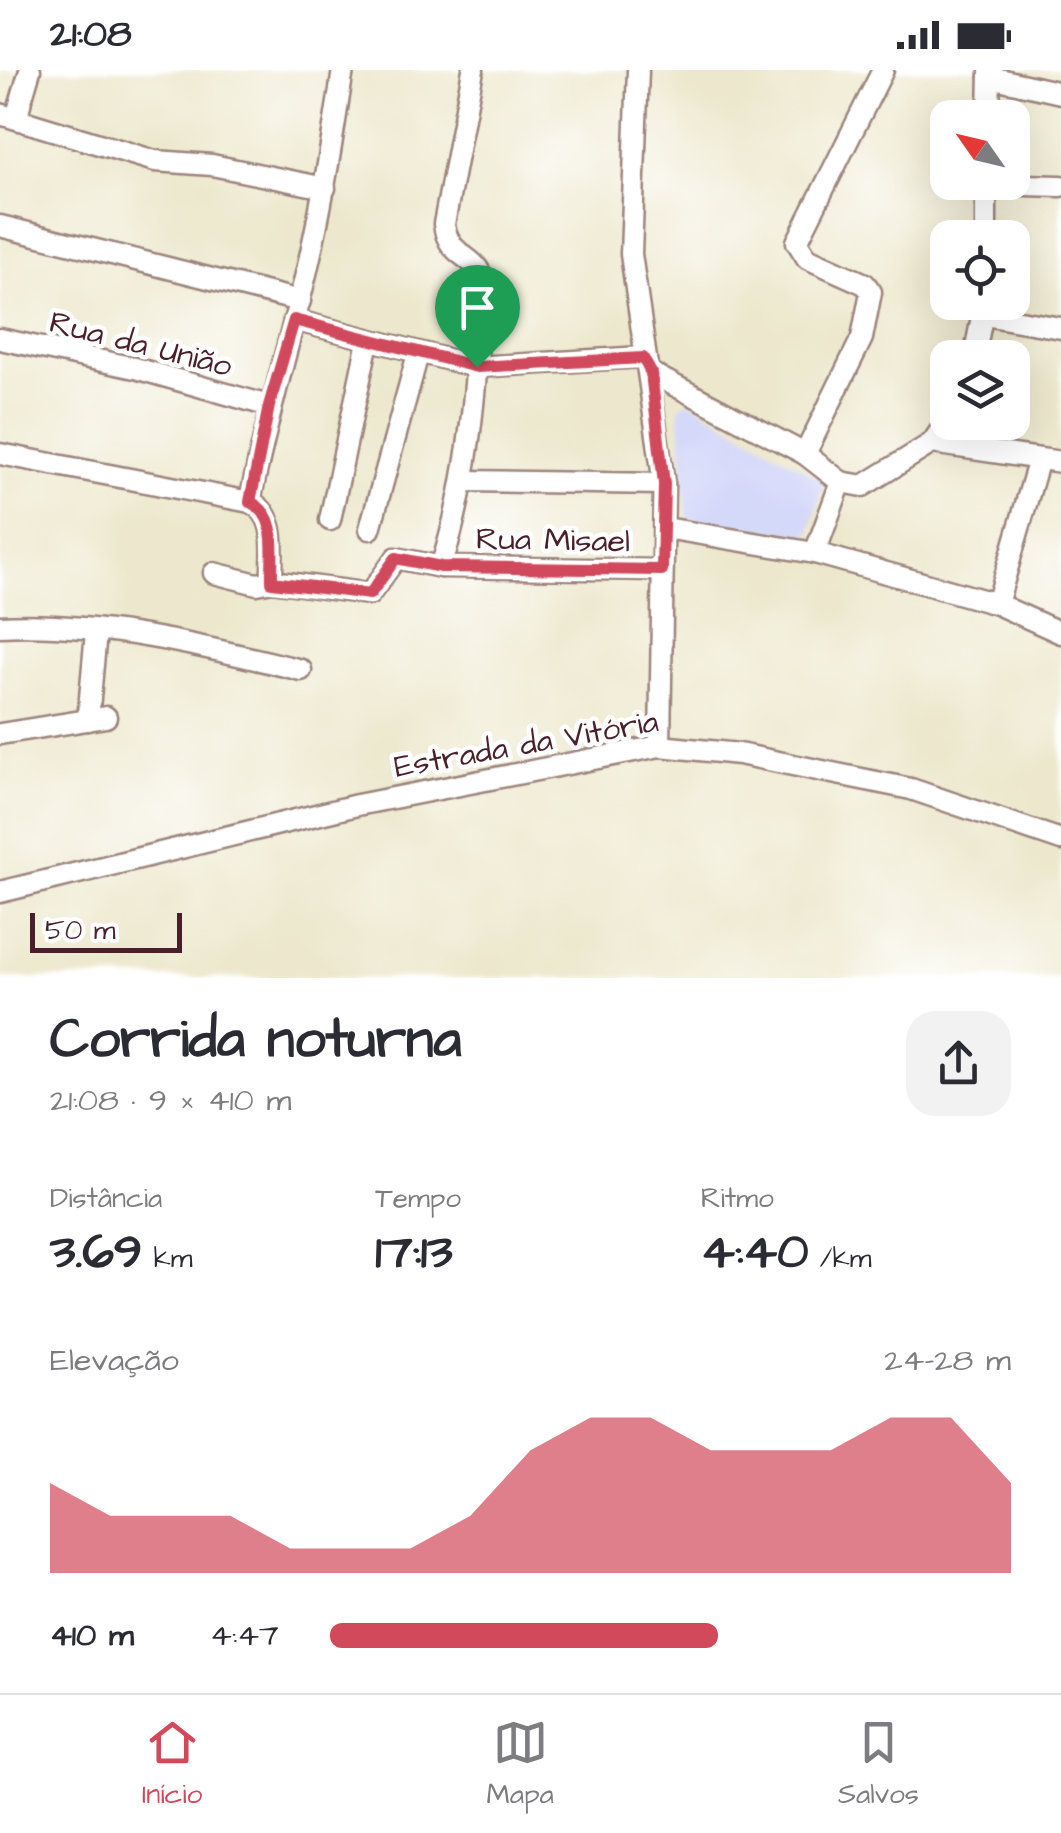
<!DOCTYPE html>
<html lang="pt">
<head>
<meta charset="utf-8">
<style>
	:root { --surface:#fff; --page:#f2f2f3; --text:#2b2b33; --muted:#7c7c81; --line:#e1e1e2; --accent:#d1495b }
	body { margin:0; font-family:"Architects Daughter",sans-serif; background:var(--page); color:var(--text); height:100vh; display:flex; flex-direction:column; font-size:38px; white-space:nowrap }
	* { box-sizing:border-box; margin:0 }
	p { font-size:32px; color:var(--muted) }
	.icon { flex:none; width:55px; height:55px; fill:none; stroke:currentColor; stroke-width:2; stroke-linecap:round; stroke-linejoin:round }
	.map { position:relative; height:908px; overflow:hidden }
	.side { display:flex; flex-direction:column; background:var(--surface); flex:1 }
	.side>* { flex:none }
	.needle { width:65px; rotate:304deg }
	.tools { position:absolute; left:930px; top:30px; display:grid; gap:20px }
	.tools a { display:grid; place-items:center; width:100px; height:100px; border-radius:20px; background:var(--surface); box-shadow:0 10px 40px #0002; font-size:50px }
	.scale { position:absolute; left:30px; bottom:25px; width:152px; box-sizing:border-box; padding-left:10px; border:5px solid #4a1f2b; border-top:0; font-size:28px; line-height:35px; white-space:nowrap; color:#4a1f2b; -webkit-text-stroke:8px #fff; paint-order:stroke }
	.pin { position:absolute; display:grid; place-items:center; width:85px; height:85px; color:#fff; margin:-102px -42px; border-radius:50% 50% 50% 0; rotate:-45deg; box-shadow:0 0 10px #0007 }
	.pin .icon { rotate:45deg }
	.round { display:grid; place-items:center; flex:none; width:105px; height:105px; border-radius:30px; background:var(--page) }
	.headline { display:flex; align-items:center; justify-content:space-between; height:170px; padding:0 50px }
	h1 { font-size:55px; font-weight:700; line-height:75px }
	.metrics { display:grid; grid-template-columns:repeat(3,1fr); gap:15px; height:170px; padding:10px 50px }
	.metrics div { display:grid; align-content:center }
	.metrics b { font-size:50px; font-weight:700 }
	.metrics small { font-size:28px; font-weight:400 }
	.metrics p { font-size:28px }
	.chart { height:280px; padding:20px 50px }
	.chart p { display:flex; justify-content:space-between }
	.chart svg { width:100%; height:180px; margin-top:10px; fill:var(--accent); opacity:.7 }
	ul { padding:0 50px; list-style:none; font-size:32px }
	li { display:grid; grid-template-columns:160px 120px 1fr; align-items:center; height:75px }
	li i { height:25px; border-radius:12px; background:var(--accent) }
	.status { display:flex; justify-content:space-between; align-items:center; height:70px; padding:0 50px; background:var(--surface); direction:ltr }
	.status svg { height:28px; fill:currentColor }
	.menu { display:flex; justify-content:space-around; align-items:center; height:140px; border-top:2px solid var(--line); background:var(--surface); font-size:28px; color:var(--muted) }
	.menu a { display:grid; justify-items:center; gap:5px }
	.menu .current { color:var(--accent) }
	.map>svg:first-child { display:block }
</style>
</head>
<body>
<div class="status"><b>21:08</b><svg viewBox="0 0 49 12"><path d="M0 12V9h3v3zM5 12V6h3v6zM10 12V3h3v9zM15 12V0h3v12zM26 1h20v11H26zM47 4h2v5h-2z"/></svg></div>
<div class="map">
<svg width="1061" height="908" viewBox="0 0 1061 908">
	<rect width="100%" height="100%" fill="#fff"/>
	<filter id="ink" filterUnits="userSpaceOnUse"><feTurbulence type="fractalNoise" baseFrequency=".01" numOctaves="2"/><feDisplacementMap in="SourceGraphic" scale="20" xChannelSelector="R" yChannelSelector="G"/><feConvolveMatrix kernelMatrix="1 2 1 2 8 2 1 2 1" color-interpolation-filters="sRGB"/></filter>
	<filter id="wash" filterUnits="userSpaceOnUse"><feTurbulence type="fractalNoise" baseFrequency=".0048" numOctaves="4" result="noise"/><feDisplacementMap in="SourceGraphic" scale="40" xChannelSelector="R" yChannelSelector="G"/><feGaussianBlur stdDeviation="2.25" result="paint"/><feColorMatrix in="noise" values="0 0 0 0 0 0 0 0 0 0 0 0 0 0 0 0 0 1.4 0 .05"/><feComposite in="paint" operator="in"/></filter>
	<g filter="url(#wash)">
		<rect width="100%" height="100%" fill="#ede8cd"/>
		<!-- built -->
		<polygon fill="#d4d8f9" points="688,330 824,411 809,465 687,449 679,338"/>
	</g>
	<g filter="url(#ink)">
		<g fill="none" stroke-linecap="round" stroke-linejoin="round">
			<defs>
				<g id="minor">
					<polyline points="638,0 631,184 664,414 660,676"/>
					<polyline points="990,7 1061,23"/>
					<polyline points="0,44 155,91 212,95 325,118"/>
					<polyline points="16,48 30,0"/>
					<polyline points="989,48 990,0"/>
					<polyline points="986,112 986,168"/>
					<polyline points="986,114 1061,116"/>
					<polyline points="0,156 300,231"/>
					<polyline points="984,245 1061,258"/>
					<polyline points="294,250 477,297 643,287"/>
					<polyline points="0,269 135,298 269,336"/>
					<polyline points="974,288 984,236"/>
					<polyline points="651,303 805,384 841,412 863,416 932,373 948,350"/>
					<polyline points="932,373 1061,392"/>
					<polyline points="0,384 250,432"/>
					<polyline points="805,384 862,268 871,222 865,214 807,188 797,172 883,0"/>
					<polyline points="463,411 664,414"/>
					<polyline points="330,450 368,271"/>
					<polyline points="665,458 815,483 997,534 1061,563"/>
					<polyline points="370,459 418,284"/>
					<polyline points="815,483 841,412"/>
					<path d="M441 497C466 419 475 336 479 254 480 241 485 221 482 208 475 184 448 188 444 154L473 0"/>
					<polyline points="214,503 257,514 272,511 370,524 396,488 441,497 662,500"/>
					<path d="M272 511C271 484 280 445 250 432 263 364 282 299 299 232 319 156 331 78 343 0"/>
					<polyline points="997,534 1039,389"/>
					<path d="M0 556C100 551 204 576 301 600"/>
					<polyline points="88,650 96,562"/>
					<polyline points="0,664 106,647"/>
					<polyline points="0,822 357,735 660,676 739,684 911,719 1061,770"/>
				</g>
			</defs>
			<!-- minor casing -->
			<use href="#minor" stroke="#9c847c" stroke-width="25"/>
			<!-- minor -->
			<use href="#minor" stroke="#fff" stroke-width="20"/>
		</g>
	</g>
	<g fill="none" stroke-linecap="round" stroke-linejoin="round" filter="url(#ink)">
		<defs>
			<path id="route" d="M294 250 477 297 643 288 651 303 664 414 662 500 441 497 396 488 370 524 272 512C271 484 280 445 250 432L269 336Z"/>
		</defs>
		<!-- route casing -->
		<use href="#route" stroke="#fff" stroke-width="20"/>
		<!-- route -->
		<use href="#route" stroke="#d1495b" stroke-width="12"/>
	</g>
	<g text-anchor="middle" stroke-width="9" stroke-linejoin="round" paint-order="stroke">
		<!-- street labels -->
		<g font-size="32" fill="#4a1f2b" stroke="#fff">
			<text transform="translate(141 273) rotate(14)" y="11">Rua da União</text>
			<text transform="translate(553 469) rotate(1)" y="11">Rua Misael</text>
			<text transform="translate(526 673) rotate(-10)" y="11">Estrada da Vitória</text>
		</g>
	</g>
</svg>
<div class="tools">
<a><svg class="needle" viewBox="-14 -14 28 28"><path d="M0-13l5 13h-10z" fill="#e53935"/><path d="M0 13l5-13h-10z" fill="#7c7c81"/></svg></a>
<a><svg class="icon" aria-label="locate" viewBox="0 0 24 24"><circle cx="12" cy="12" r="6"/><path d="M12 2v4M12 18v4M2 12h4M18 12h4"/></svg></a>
<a><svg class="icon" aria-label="layers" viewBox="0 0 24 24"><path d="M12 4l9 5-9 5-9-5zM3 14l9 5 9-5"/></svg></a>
</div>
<div class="scale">50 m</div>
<div class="pin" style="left:477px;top:297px;background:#1e9e55"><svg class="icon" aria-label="arrive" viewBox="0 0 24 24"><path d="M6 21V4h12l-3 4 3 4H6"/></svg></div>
</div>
<section class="side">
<div class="headline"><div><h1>Corrida noturna</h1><p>21:08 · 9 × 410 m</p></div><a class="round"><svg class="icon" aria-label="share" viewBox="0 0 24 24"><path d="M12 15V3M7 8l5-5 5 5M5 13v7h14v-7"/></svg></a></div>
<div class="metrics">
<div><p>Distância</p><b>3.69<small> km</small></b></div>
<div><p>Tempo</p><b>17:13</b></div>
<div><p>Ritmo</p><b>4:40<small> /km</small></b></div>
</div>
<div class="chart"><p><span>Elevação</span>24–28 m</p>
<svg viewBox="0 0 160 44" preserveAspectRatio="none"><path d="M0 44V22L10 30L20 30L30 30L40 38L50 38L60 38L70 30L80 14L90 6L100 6L110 14L120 14L130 14L140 6L150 6L160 22V44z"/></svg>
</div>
<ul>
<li><b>410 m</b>4:47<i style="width:57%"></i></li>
</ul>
</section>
<nav class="menu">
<a class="current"><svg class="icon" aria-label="home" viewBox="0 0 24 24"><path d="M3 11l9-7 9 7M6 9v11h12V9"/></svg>Início</a>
<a><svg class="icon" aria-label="map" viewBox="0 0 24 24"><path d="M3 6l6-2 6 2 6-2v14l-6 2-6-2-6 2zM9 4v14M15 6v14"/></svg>Mapa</a>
<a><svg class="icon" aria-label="saved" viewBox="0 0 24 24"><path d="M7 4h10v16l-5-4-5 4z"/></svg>Salvos</a>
</nav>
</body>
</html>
